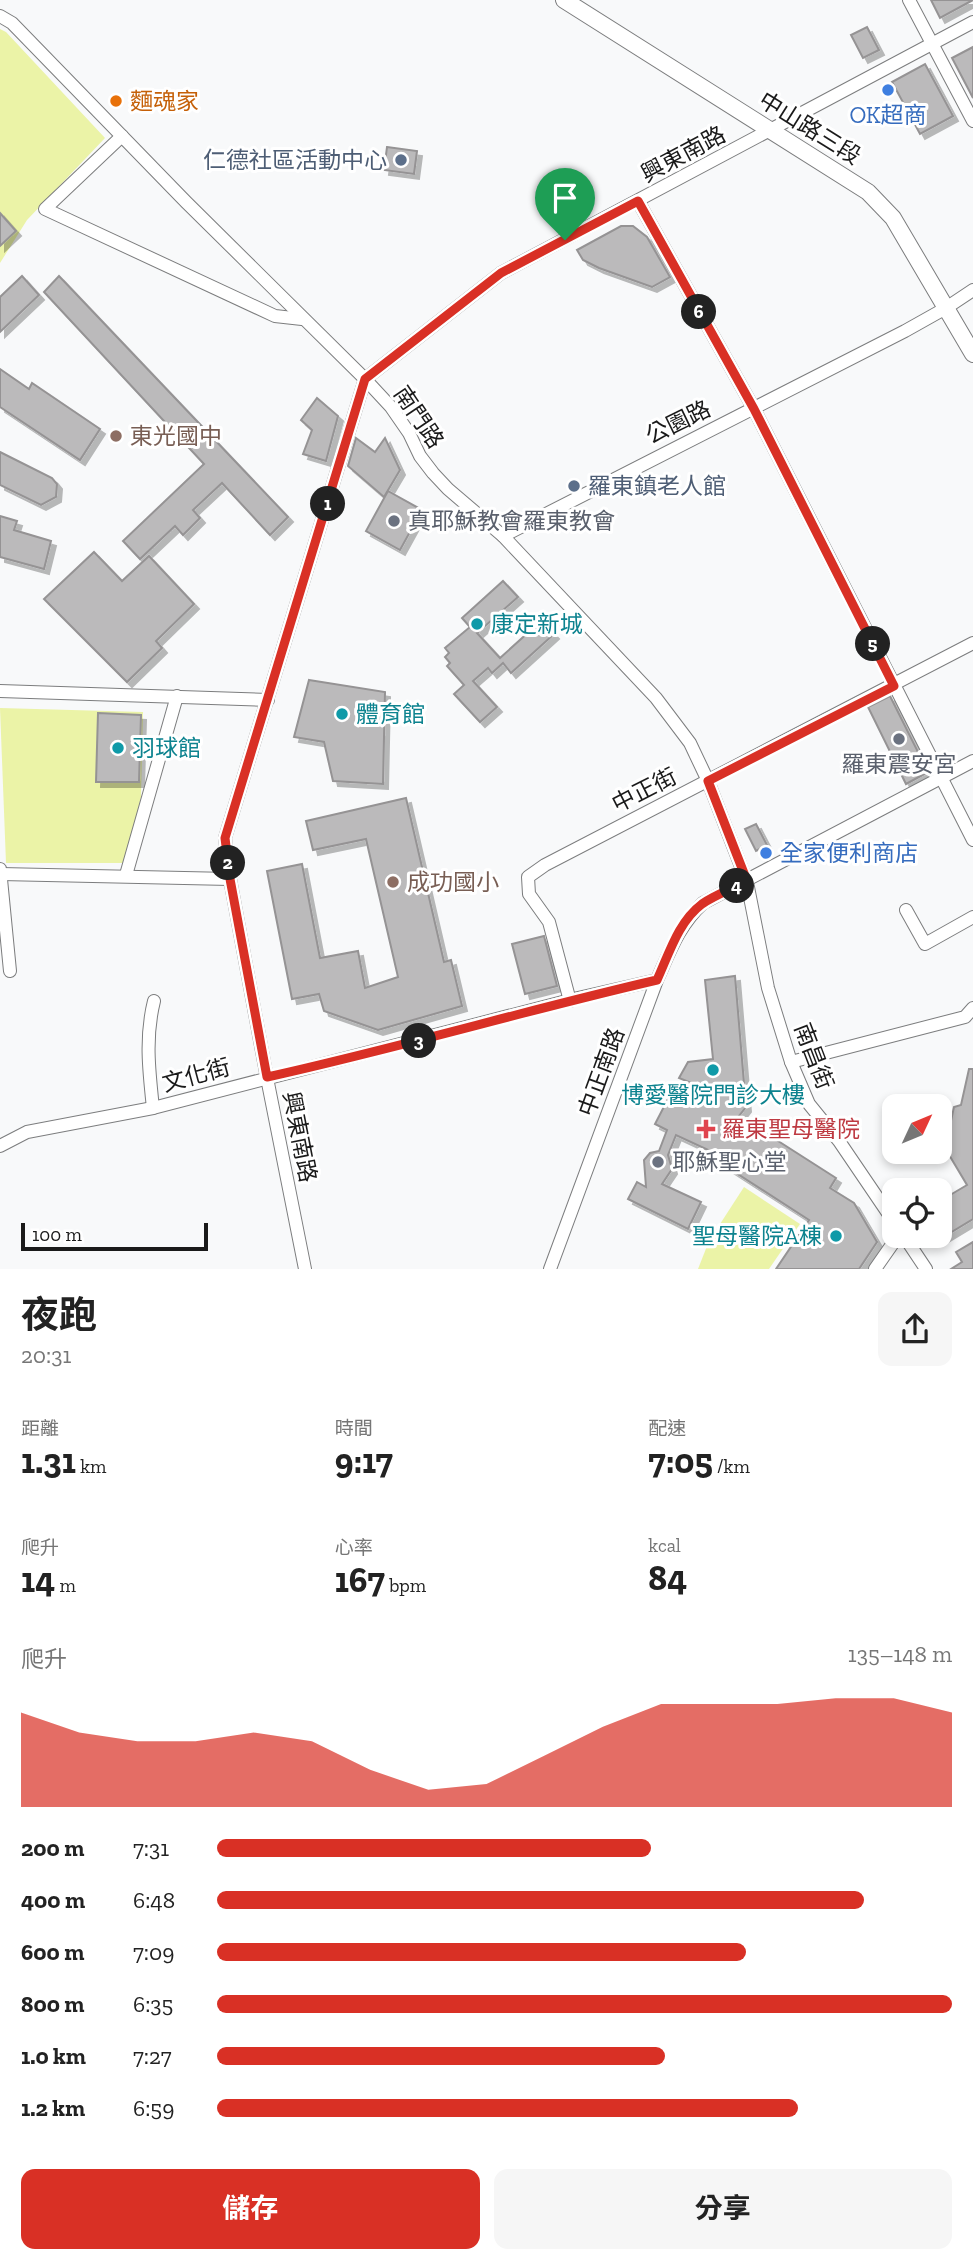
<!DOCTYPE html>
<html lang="zh-TW">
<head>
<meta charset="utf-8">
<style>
	:root { --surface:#fff; --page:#f6f6f6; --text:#222; --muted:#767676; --accent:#d93025 }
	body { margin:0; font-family:"Zilla Slab","Noto Sans TC",serif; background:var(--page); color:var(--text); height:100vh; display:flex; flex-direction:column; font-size:26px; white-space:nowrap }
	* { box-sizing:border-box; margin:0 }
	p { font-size:23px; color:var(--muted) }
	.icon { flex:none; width:38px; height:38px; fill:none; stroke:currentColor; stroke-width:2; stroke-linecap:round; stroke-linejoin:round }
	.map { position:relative; height:1269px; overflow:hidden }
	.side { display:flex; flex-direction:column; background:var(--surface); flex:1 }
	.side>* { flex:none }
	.needle { width:46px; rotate:46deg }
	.buttons { position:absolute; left:882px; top:1094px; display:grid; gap:14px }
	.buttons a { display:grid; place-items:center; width:70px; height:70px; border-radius:14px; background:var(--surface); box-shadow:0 4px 10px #0003; font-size:35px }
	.scale { position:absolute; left:21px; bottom:18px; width:187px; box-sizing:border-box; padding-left:7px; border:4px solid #1a1a1a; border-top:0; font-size:19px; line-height:24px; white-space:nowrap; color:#1a1a1a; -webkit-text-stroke:5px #fff; paint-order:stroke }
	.pin { position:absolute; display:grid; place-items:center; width:60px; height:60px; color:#fff; margin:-72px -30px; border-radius:50% 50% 50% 0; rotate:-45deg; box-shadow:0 0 7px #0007 }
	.pin .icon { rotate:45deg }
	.km { position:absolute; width:35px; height:35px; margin:-18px; border-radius:50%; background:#222; color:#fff; font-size:19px; line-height:35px; text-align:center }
	.round { display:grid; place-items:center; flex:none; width:74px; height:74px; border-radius:14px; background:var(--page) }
	.headline { display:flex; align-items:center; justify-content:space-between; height:119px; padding:0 21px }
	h1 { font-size:38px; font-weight:700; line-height:52px }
	.metrics { display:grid; grid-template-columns:repeat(3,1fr); gap:10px; height:119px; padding:7px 21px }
	.metrics div { display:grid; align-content:center }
	.metrics b { font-size:35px; font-weight:700 }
	.metrics small { font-size:19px; font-weight:400 }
	.metrics p { font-size:19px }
	.chart { height:196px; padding:14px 21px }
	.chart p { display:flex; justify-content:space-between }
	.chart svg { width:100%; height:126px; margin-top:7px; fill:var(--accent); opacity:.7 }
	.action { display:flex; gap:14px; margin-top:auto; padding:14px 21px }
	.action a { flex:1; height:80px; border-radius:14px; background:var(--accent); color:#fff; font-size:28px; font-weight:700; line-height:80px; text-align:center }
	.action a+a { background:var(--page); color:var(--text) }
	ul { padding:0 21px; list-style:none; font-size:23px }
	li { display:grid; grid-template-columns:112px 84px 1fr; align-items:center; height:52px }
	li i { height:18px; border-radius:9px; background:var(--accent) }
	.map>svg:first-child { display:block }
</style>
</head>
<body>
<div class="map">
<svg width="973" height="1269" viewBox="0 0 973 1269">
	<defs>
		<filter id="shadow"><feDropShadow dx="5" dy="5" stdDeviation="0" flood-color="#0004"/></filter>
	</defs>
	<rect width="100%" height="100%" fill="#f8f9fa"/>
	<!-- green -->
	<g fill="#ebf3a7">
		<polygon points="0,29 6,32 105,138 27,220 0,263"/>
		<polygon points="0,708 143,712 141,797 125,863 6,863"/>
		<polygon points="744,1187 800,1224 769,1269 698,1269 709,1241"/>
	</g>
	<!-- building -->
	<g fill="#bbbabb" stroke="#959394" stroke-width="2" filter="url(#shadow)">
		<polygon points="931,0 973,0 940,18"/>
		<polygon points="867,27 879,50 863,58 851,35"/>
		<polygon points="973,47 973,98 952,58"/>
		<polygon points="925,64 953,116 920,134 892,82"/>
		<polygon points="387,147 417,151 414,174 384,170"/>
		<polygon points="0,213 16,231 0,246"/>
		<polygon points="621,226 633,226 647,237 670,277 652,287 599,268 583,260 577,250"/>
		<polygon points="22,276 39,295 0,332 0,297"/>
		<polygon points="59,276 288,517 270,535 222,483 193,510 200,518 183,535 175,526 140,559 123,541 204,464 44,292"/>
		<polygon points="0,369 29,389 32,383 100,429 80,460 0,407"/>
		<polygon points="317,398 338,416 326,461 303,454 312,430 301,420"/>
		<polygon points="356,438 375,452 385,438 400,470 384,497 348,466"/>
		<polygon points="0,452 52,478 57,484 56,497 41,505 0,485"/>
		<polygon points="388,491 422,510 400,550 366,531"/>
		<polygon points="0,516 17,521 14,530 51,541 44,569 0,557"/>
		<polygon points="94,552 122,581 149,556 194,604 156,641 162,648 127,682 44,599"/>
		<polygon points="503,581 518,597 477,633 500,658 541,621 554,634 511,673 503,663 492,673 488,668 473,681 497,707 480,722 454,694 464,685 447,666 450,663 445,657 449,653 445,648 470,627 462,618"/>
		<polygon points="309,680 385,692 383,784 333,781 324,742 294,737"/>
		<polygon points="890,696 928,772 906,784 868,707"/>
		<polygon points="98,713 141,715 139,782 96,782"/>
		<polygon points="406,798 444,962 451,960 462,1006 378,1030 324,1011 319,994 292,999 267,871 302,864 320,958 358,951 365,988 398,977 366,839 313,850 306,821"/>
		<polygon points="756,824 767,845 756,851 745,829"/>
		<polygon points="544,936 557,986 525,994 512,944"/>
		<polygon points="735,976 746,1107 739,1116 836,1178 830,1188 854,1203 877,1242 859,1269 776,1269 809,1220 716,1160 719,1155 676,1135 668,1155 672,1169 662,1184 701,1202 688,1229 628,1199 637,1182 646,1187 644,1160 650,1153 659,1151 667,1130 655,1124 669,1097 679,1103 689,1082 679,1078 688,1062 713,1059 705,980"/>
		<polygon points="969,1069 973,1069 973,1219 940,1239 940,1201 967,1185 945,1148 954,1107 961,1105"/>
		<polygon points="973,1242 973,1269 951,1269 962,1262 956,1252"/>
	</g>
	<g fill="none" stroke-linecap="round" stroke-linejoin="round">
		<defs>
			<g id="minor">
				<polyline points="909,0 973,121"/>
				<polyline points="0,16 12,23 186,202 365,379 391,407 409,433 420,456 433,473 448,489 503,536 656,698 690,743 708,781 747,882 768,988 791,1062 809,1104 839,1141 894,1222"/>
				<polyline points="122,136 45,209 275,316 302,319"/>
				<polyline points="638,201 754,409 973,840"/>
				<polyline points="503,536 905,331 946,308 973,290"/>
				<polyline points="0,691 268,700"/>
				<polyline points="0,869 10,971"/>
				<polyline points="1,874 230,879"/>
				<polyline points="126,875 177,696"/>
				<polyline points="906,910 925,944 973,917"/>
				<polyline points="570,1001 549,922 529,894 528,877 545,865 973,643"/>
				<polyline points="791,1062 965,1017 973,1008"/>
				<path d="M153 1108C149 1071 145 1037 154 1001"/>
				<polyline points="0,1146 27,1132 153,1108 578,998 657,980"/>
				<polyline points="904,1236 926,1269"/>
				<polyline points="305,1269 267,1078 230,879 225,838 365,379 501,273 973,22"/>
				<path d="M550 1269 657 980C670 951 679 925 703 903L973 761"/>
				<polyline points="875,1269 898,1236"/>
			</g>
			<polyline id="major" points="564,0 868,192 893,218 973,354"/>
		</defs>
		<!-- minor casing -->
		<use href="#minor" stroke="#7c7d7e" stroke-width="14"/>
		<!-- major casing -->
		<use href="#major" stroke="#7c7d7e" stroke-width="18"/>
		<!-- minor -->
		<use href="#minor" stroke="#fff" stroke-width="12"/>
		<!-- major -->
		<use href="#major" stroke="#fff" stroke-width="16"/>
	</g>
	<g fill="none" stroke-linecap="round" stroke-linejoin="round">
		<defs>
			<path id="route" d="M638 201 754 409 894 686 708 781 747 881C732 889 715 895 702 904 678 922 669 954 657 980 527 1010 398 1048 267 1077L230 879 225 838 365 379 501 273Z"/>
		</defs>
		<!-- route casing -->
		<use href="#route" stroke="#fff" stroke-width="14"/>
		<!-- route -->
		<use href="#route" stroke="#d93025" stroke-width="9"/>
	</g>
	<!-- markers -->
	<g fill="#3f7fe0" stroke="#fff" stroke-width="2.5">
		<circle cx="888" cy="90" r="7"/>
		<circle cx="766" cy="853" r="7"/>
	</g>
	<circle fill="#e8710a" stroke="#fff" stroke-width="2.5" cx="116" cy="101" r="7"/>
	<g fill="#5c6f8a" stroke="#fff" stroke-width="2.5">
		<circle cx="401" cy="160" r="7"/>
		<circle cx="574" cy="486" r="7"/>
	</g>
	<g fill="#8d6e63" stroke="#fff" stroke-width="2.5">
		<circle cx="116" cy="436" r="7"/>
		<circle cx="393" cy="882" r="7"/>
	</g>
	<g fill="#6b7280" stroke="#fff" stroke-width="2.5">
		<circle cx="394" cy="521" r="7"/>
		<circle cx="899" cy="739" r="7"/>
		<circle cx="658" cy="1162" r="7"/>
	</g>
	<g fill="#0f9aa8" stroke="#fff" stroke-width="2.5">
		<circle cx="477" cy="624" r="7"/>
		<circle cx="342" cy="714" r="7"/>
		<circle cx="118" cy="748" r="7"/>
		<circle cx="713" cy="1070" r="7"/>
		<circle cx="836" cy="1236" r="7"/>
	</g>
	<path fill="#e0444e" stroke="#fff" stroke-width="2.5" d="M702.5 1118.5h7v7h7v7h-7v7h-7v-7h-7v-7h7z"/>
	<g text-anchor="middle" stroke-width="6" stroke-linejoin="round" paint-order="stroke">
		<!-- food labels -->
		<g font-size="23" fill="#c56008" stroke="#fff" text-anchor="start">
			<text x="130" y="109">麵魂家</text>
		</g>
		<!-- shop labels -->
		<g font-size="23" fill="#366cbe" stroke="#fff">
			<text x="888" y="123">OK超商</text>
			<text x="780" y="861" text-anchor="start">全家便利商店</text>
		</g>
		<!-- street labels -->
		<g font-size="23" fill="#1a1a1a" stroke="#fff">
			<text transform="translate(810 128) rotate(32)" y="8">中山路三段</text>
			<text transform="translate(683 154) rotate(-28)" y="8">興東南路</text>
			<text transform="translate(419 417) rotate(56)" y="8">南門路</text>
			<text transform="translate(678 422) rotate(-26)" y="8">公園路</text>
			<text transform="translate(644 790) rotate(-27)" y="8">中正街</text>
			<text transform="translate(814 1056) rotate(69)" y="8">南昌街</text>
			<text transform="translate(601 1072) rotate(-70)" y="8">中正南路</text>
			<text transform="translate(196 1075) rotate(-15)" y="8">文化街</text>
			<text transform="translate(300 1137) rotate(79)" y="8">興東南路</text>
		</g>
		<!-- service labels -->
		<g font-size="23" fill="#4e5e75" stroke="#fff" text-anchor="end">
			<text x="387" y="168">仁德社區活動中心</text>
			<text x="588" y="494" text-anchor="start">羅東鎮老人館</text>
		</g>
		<!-- education labels -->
		<g font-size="23" fill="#785e54" stroke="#fff" text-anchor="start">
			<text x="130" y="444">東光國中</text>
			<text x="407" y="890">成功國小</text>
		</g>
		<!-- worship labels -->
		<g font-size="23" fill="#5b616d" stroke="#fff" text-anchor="start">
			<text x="408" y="529">真耶穌教會羅東教會</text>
			<text x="899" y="772" text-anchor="middle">羅東震安宮</text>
			<text x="672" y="1170">耶穌聖心堂</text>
		</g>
		<!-- culture labels -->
		<g font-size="23" fill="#0d838f" stroke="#fff" text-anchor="start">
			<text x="491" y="632">康定新城</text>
			<text x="356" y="722">體育館</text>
			<text x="132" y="756">羽球館</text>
			<text x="713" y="1103" text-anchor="middle">博愛醫院門診大樓</text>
			<text x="822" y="1244" text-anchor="end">聖母醫院A棟</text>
		</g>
		<!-- health labels -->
		<g font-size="23" fill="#be3a42" stroke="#fff" text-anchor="start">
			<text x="722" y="1137">羅東聖母醫院</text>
		</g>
	</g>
</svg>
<div class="buttons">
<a><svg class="needle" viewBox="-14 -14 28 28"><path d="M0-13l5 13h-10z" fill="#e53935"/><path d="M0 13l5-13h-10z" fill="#767676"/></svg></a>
<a><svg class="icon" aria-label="locate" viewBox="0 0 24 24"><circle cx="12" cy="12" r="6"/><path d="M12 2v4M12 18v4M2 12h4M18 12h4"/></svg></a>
</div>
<div class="scale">100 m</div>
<div class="pin" style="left:565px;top:240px;background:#1e9e55"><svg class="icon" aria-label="arrive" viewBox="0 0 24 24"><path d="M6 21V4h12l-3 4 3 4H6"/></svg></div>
<b class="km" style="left:328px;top:504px">1</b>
<b class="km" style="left:228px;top:863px">2</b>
<b class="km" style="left:419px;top:1041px">3</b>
<b class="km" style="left:737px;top:886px">4</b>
<b class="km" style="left:873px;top:644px">5</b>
<b class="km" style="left:699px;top:312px">6</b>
</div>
<section class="side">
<div class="headline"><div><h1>夜跑</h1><p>20:31</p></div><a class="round"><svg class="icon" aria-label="share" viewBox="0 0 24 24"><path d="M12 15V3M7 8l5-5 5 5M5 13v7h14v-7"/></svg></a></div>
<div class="metrics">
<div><p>距離</p><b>1.31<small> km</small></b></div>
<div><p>時間</p><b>9:17</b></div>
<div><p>配速</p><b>7:05<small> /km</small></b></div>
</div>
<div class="metrics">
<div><p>爬升</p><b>14<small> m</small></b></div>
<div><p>心率</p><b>167<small> bpm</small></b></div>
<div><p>kcal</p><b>84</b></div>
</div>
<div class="chart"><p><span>爬升</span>135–148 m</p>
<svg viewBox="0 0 160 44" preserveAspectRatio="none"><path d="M0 44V11L10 18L20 21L30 21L40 18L50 21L60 31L70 38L80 36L90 26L100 16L110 8L120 8L130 8L140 6L150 6L160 11V44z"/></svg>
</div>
<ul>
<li><b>200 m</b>7:31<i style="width:59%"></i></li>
<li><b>400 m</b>6:48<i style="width:88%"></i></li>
<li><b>600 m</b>7:09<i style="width:72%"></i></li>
<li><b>800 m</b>6:35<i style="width:100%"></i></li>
<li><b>1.0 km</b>7:27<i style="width:61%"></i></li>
<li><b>1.2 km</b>6:59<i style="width:79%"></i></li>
</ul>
<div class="action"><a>儲存</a><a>分享</a></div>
</section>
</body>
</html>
